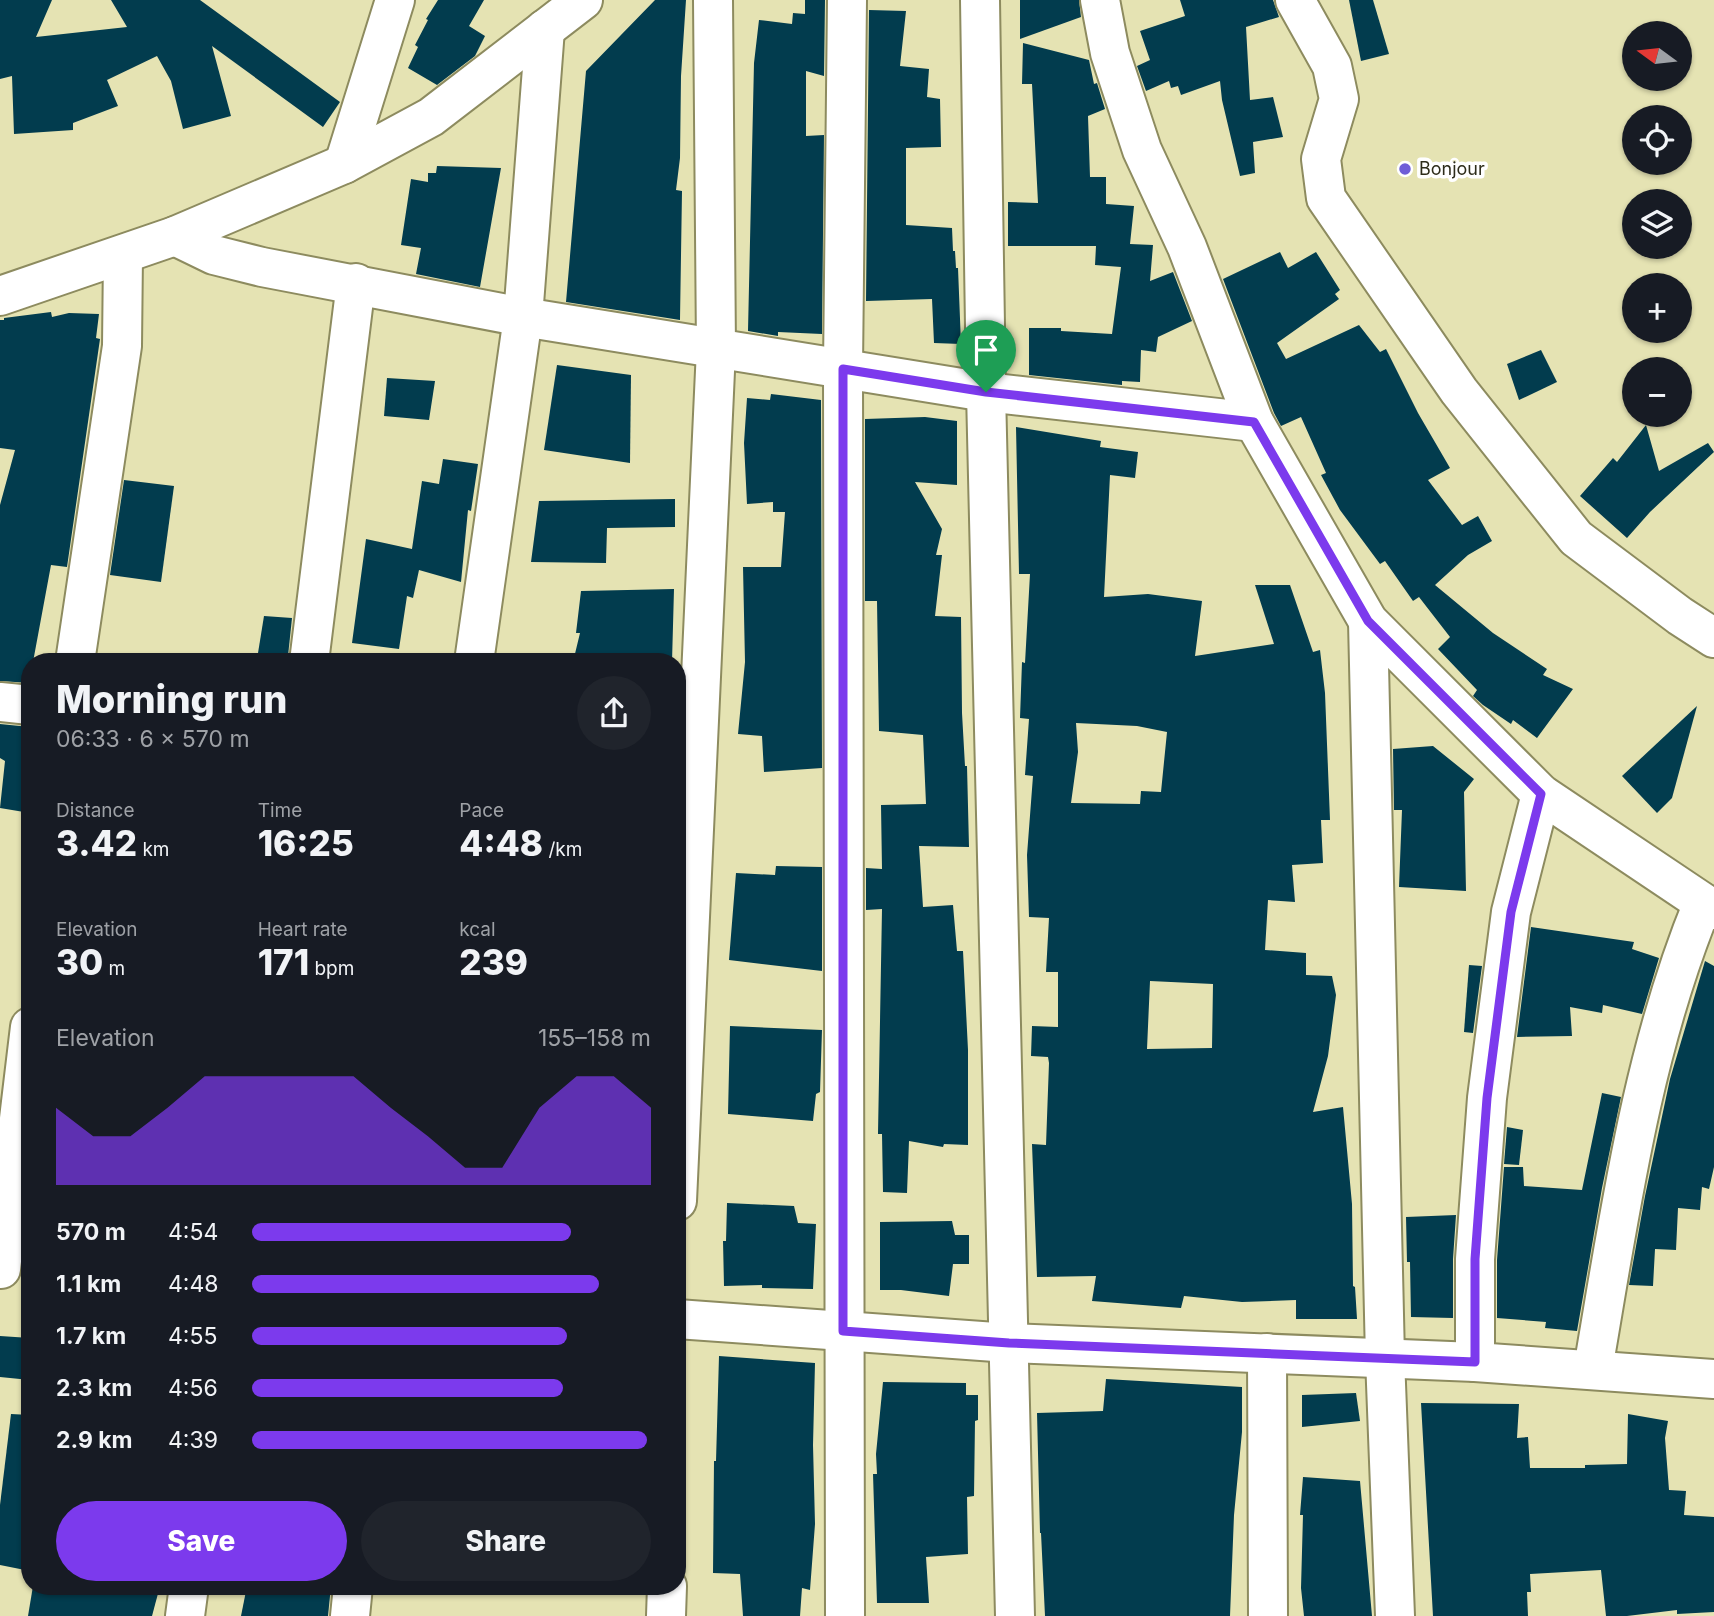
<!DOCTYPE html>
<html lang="en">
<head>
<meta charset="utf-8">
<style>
	:root { --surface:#171b24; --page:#20242c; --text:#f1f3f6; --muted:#9ea1a6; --accent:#7c3aed }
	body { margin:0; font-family:Inter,sans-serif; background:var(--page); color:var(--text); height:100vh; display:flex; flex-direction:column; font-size:26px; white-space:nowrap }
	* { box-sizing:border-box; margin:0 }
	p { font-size:23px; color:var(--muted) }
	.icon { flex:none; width:38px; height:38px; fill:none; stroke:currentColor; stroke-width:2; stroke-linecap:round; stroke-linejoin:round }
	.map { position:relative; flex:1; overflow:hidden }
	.drawer { position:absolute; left:21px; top:653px; width:665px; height:942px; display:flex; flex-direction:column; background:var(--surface); border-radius:28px; box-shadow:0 2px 5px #0004 }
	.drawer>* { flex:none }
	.needle { width:46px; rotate:285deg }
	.buttons { position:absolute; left:1622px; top:21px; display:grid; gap:14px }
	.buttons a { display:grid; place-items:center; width:70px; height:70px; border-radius:50%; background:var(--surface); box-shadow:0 2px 5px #0004; font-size:35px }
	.pin { position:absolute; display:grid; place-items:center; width:60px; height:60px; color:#fff; margin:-72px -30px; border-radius:50% 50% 50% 0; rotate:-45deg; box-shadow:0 0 7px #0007 }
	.pin .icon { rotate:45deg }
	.round { display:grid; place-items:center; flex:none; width:74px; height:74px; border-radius:37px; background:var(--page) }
	.head { display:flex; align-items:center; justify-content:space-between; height:119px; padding:0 35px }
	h1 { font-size:38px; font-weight:800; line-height:52px }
	.metrics { display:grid; grid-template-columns:repeat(3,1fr); gap:10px; height:119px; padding:7px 35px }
	.metrics div { display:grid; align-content:center }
	.metrics b { font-size:35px; font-weight:800 }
	.metrics small { font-size:19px; font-weight:400 }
	.metrics p { font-size:19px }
	.chart { height:196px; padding:14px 35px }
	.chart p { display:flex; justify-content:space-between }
	.chart svg { width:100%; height:126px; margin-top:7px; fill:var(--accent); opacity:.7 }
	.cta { display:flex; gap:14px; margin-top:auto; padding:14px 35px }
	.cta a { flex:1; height:80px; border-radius:42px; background:var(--accent); color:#fff; font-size:28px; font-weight:800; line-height:80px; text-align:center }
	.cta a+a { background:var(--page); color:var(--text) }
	ul { padding:0 35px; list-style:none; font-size:23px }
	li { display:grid; grid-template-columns:112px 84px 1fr; align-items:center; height:52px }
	li i { height:18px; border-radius:9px; background:var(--accent) }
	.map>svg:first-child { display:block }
</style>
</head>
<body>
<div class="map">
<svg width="1714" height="1616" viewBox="0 0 1714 1616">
	<rect width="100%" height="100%" fill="#e5e3b3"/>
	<!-- building -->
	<g fill="#023c4e" fill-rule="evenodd">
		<polygon points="0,0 52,0 36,37 127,27 111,0 200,0 340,102 323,127 212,46 231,116 183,129 171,81 157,56 107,80 118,106 73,123 73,130 14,134 12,76 0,79"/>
		<polygon points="438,0 484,0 469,26 485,36 475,56 437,85 408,68 418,47 415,45 428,20 426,19"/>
		<polygon points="655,0 686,0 681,76 680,158 676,190 682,191 680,320 566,302 586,71"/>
		<polygon points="805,0 825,0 824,76 806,71 806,136 824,135 822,334 778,332 778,336 748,331 754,63 759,20 792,24 793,13 805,14"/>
		<polygon points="1020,0 1079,0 1081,17 1020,39"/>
		<polygon points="1180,0 1273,0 1279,17 1246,27 1250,100 1273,97 1283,137 1253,142 1255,173 1240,176 1222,100 1220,81 1181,95 1178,86 1171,88 1169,81 1146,91 1137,66 1150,60 1140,31 1185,16"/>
		<polygon points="1349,0 1373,0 1389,54 1361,61"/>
		<polygon points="869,10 906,11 900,66 929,69 927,97 940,99 941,147 906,148 906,225 952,228 953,251 955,251 956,268 958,268 961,344 934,343 932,299 866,301"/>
		<polygon points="1023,43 1089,60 1094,84 1097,83 1105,109 1088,116 1090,177 1106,177 1106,204 1134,206 1130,244 1153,245 1150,281 1173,272 1192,321 1158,337 1156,352 1141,350 1140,382 1122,381 1122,385 1029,375 1029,328 1061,328 1061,331 1112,334 1121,267 1095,265 1096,246 1008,246 1008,202 1038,203 1032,84 1022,84"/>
		<polygon points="437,166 501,168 480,287 416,274 421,248 401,245 411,179 428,182 428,173 436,173"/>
		<polygon points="1280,252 1288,268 1316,252 1340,290 1335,294 1339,299 1277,343 1286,359 1359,325 1380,352 1386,349 1418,413 1450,468 1428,480 1462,525 1478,516 1492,541 1468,555 1435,585 1493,633 1547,669 1543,675 1573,689 1537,738 1513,720 1511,724 1483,705 1473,696 1477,690 1438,649 1450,637 1419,597 1413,601 1385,561 1380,564 1340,510 1321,475 1326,473 1301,417 1281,426 1274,413 1223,279"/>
		<polygon points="51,312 52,317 69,313 99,314 96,338 100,339 67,567 51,565 33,662 30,662 30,683 0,681 0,505 15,450 0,448 0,320 4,320 4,318"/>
		<polygon points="1541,350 1557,382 1519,400 1507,364"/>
		<polygon points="557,365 631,375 630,463 544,450"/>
		<polygon points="387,378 435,381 429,420 384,416"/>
		<polygon points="771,394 821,400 822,768 764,772 762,736 738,734 745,662 743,567 781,567 785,512 773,512 773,502 747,504 744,443 747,398 770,400"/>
		<polygon points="925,417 957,421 957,485 915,482 942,529 936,555 942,555 935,616 961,617 962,713 965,766 967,766 969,847 919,846 923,907 953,905 957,951 963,951 968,1050 968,1145 944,1144 943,1147 909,1141 907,1193 883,1192 882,1134 878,1134 882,909 866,910 866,868 882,869 881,805 926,804 923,735 879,731 877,601 865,601 865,419"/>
		<polygon points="1646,425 1659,471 1708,443 1714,452 1650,512 1627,538 1580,496 1613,458 1617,462"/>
		<path d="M1016 427 1101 441 1100 447 1138 452 1135 478 1110 475 1104 597 1148 594 1202 601 1195 656 1274 644 1255 585H1290L1313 652 1320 650 1325 693 1330 820H1321L1323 863 1292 865 1295 902 1268 900 1265 950 1306 953V975L1332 976 1336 995 1328 1056 1313 1112 1343 1107 1352 1204 1353 1286 1355 1287 1357 1319H1296V1300L1242 1302 1184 1296 1181 1308 1092 1301 1096 1276 1037 1277 1032 1144 1046 1145 1049 1063 1048 1057 1031 1056 1032 1026 1058 1027V972H1046L1049 918 1029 917 1027 855 1033 776 1025 775 1029 719 1020 718 1022 662 1025 663 1030 574H1019ZM1076 723 1137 726 1167 732 1161 792 1141 791 1140 804 1071 803 1078 752ZM1150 981 1213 984 1212 1048 1147 1049Z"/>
		<polygon points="443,459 478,464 471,511 468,510 461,582 419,570 413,598 407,596 399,649 352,643 366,539 412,549 422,481 439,484"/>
		<polygon points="124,480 174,486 161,582 110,575"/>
		<polygon points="675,499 675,527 607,528 606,563 531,562 539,501"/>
		<polygon points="674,589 672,662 573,662 580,633 576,633 581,591"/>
		<polygon points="264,616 292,618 288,656 258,653"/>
		<polygon points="1697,706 1672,798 1657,813 1622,776"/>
		<polygon points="0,724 30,727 30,813 0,808 5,761 0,758"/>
		<polygon points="1433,746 1474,779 1464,792 1466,891 1399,887 1402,810 1394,810 1393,749"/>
		<polygon points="776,866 822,867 822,971 729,960 736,873 775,875"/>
		<polygon points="1531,927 1634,942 1632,949 1659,958 1642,1014 1603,1005 1602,1013 1570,1007 1572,1036 1517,1037"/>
		<polygon points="1705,961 1714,966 1714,1167 1709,1189 1702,1187 1700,1210 1678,1208 1676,1250 1655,1249 1653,1286 1629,1285 1645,1196 1670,1079"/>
		<polygon points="1469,965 1482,966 1473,1033 1464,1032"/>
		<polygon points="730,1026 822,1030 820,1092 816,1094 813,1121 728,1114"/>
		<polygon points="1602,1093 1621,1097 1602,1188 1577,1331 1545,1328 1546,1322 1497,1318 1497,1260 1504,1167 1523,1167 1524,1186 1582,1190"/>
		<polygon points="1507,1127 1523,1130 1519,1165 1504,1164"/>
		<polygon points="727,1203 794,1206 798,1223 816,1224 813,1289 762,1288 762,1285 724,1286 723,1241 726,1241"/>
		<polygon points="1456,1215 1453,1259 1453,1318 1411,1317 1410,1262 1407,1262 1406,1217"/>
		<polygon points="952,1221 955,1235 969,1235 969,1264 953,1264 949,1296 901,1290 880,1290 880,1222"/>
		<polygon points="0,1336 30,1338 30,1380 0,1377"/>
		<polygon points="719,1356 815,1363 813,1445 815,1524 810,1590 802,1588 800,1616 743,1616 740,1574 713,1573 714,1461 716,1461"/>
		<polygon points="1106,1379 1242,1387 1242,1432 1234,1515 1230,1616 1045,1616 1041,1533 1040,1533 1037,1413 1103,1411"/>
		<polygon points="883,1382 966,1383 966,1395 978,1395 978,1420 975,1421 974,1496 967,1497 968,1554 926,1557 929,1603 877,1603 873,1474 877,1474 876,1454"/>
		<polygon points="1356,1393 1360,1421 1302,1427 1302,1395"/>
		<polygon points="1421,1403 1519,1404 1517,1438 1528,1437 1530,1468 1585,1468 1585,1465 1627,1464 1628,1414 1668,1421 1665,1438 1669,1490 1686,1491 1684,1515 1714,1517 1714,1612 1677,1614 1677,1610 1627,1616 1606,1616 1601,1570 1530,1574 1531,1592 1527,1592 1528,1616 1433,1616"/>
		<polygon points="11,1414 30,1415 30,1571 0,1565 0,1505"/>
		<polygon points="1303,1477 1360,1481 1372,1616 1304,1616 1301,1588 1303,1515 1300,1515"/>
		<polygon points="33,1586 160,1586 152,1616 28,1616"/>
		<polygon points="247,1586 331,1586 328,1616 241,1616"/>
	</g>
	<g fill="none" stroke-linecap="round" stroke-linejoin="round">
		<defs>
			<g id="minor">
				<polyline points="980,0 986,392 1015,1616"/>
				<polyline points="1100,0 1110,53 1142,150 1187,247 1254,422 1368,621 1541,794 1714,910"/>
				<polyline points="1295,0 1332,66 1339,99 1321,159 1326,198 1459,391 1576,538 1680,616 1714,638"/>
				<polyline points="344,164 395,0"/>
				<polyline points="175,236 214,255 262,267 523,317 986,392 1254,422"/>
				<polyline points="1368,621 1385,1358 1395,1616"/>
				<polyline points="75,662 122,346 123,255"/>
				<polyline points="309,662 356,283"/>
				<polyline points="474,662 523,317 545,29"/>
				<polyline points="0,702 30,705"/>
				<polyline points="677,1201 716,349 713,0"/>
				<polyline points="1,1269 30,1027"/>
				<polyline points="677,1319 1009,1343 1475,1362 1714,1379"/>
				<polyline points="1267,1353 1268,1616"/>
				<polyline points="1475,1362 1475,1259 1487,1098 1511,912 1541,794"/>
				<path d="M1593 1369C1620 1212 1642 1051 1703 903"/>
				<polyline points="185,1616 189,1586"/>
				<polyline points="350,1616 353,1586"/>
				<polyline points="666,1616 667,1586"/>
				<polyline points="845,1616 843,368 847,0"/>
			</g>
			<polyline id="tertiary" points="0,296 175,236 344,164 431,117 583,0"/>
		</defs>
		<!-- minor casing -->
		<use href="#minor" stroke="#8d8b5f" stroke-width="42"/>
		<!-- tertiary casing -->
		<use href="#tertiary" stroke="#8d8b5f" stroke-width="42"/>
		<!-- minor -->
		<use href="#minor" stroke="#fff" stroke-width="38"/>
		<!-- tertiary -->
		<use href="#tertiary" stroke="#fff" stroke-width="38"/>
	</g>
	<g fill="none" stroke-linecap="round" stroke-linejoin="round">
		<defs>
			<polygon id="route" points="843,369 986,392 1254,422 1368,621 1541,794 1511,912 1487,1098 1475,1259 1475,1362 1009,1343 843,1331"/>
		</defs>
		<!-- route casing -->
		<use href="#route" stroke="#fff" stroke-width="14"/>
		<!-- route -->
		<use href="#route" stroke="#7c3aed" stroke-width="9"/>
	</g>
	<!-- markers -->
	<circle fill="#6e5dd7" stroke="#fff" stroke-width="2.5" cx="1405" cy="169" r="7"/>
	<g text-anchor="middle" stroke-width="7" stroke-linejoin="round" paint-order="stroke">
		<!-- poi labels -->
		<g font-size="18" fill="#2d2c1a" stroke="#fff" text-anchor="start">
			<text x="1419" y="175">Bonjour</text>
		</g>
	</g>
</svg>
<div class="buttons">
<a><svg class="needle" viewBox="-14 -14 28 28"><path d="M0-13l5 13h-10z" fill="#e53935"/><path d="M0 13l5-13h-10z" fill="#9ea1a6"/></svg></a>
<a><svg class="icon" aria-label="locate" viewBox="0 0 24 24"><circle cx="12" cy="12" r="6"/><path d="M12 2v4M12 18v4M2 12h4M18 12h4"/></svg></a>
<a><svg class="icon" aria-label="layers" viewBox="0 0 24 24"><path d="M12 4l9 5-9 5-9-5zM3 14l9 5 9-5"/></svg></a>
<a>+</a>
<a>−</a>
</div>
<div class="pin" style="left:986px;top:392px;background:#1e9e55"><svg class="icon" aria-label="arrive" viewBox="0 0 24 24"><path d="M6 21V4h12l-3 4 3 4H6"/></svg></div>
<section class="drawer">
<div class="head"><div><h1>Morning run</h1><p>06:33 · 6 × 570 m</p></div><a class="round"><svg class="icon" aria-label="share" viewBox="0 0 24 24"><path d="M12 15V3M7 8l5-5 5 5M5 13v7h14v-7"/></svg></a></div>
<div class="metrics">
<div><p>Distance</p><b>3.42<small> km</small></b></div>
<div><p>Time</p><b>16:25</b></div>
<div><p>Pace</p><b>4:48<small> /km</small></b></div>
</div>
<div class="metrics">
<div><p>Elevation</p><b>30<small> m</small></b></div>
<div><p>Heart rate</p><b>171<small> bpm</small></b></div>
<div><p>kcal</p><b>239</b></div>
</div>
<div class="chart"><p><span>Elevation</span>155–158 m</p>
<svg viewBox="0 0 160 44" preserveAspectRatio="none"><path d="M0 44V17L10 27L20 27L30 17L40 6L50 6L60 6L70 6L80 6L90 17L100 27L110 38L120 38L130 17L140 6L150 6L160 17V44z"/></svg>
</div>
<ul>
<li><b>570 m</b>4:54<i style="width:80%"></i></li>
<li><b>1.1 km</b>4:48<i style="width:87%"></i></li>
<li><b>1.7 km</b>4:55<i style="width:79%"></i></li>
<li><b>2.3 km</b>4:56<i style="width:78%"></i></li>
<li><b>2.9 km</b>4:39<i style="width:99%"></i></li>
</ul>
<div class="cta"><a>Save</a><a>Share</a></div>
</section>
</div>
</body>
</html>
